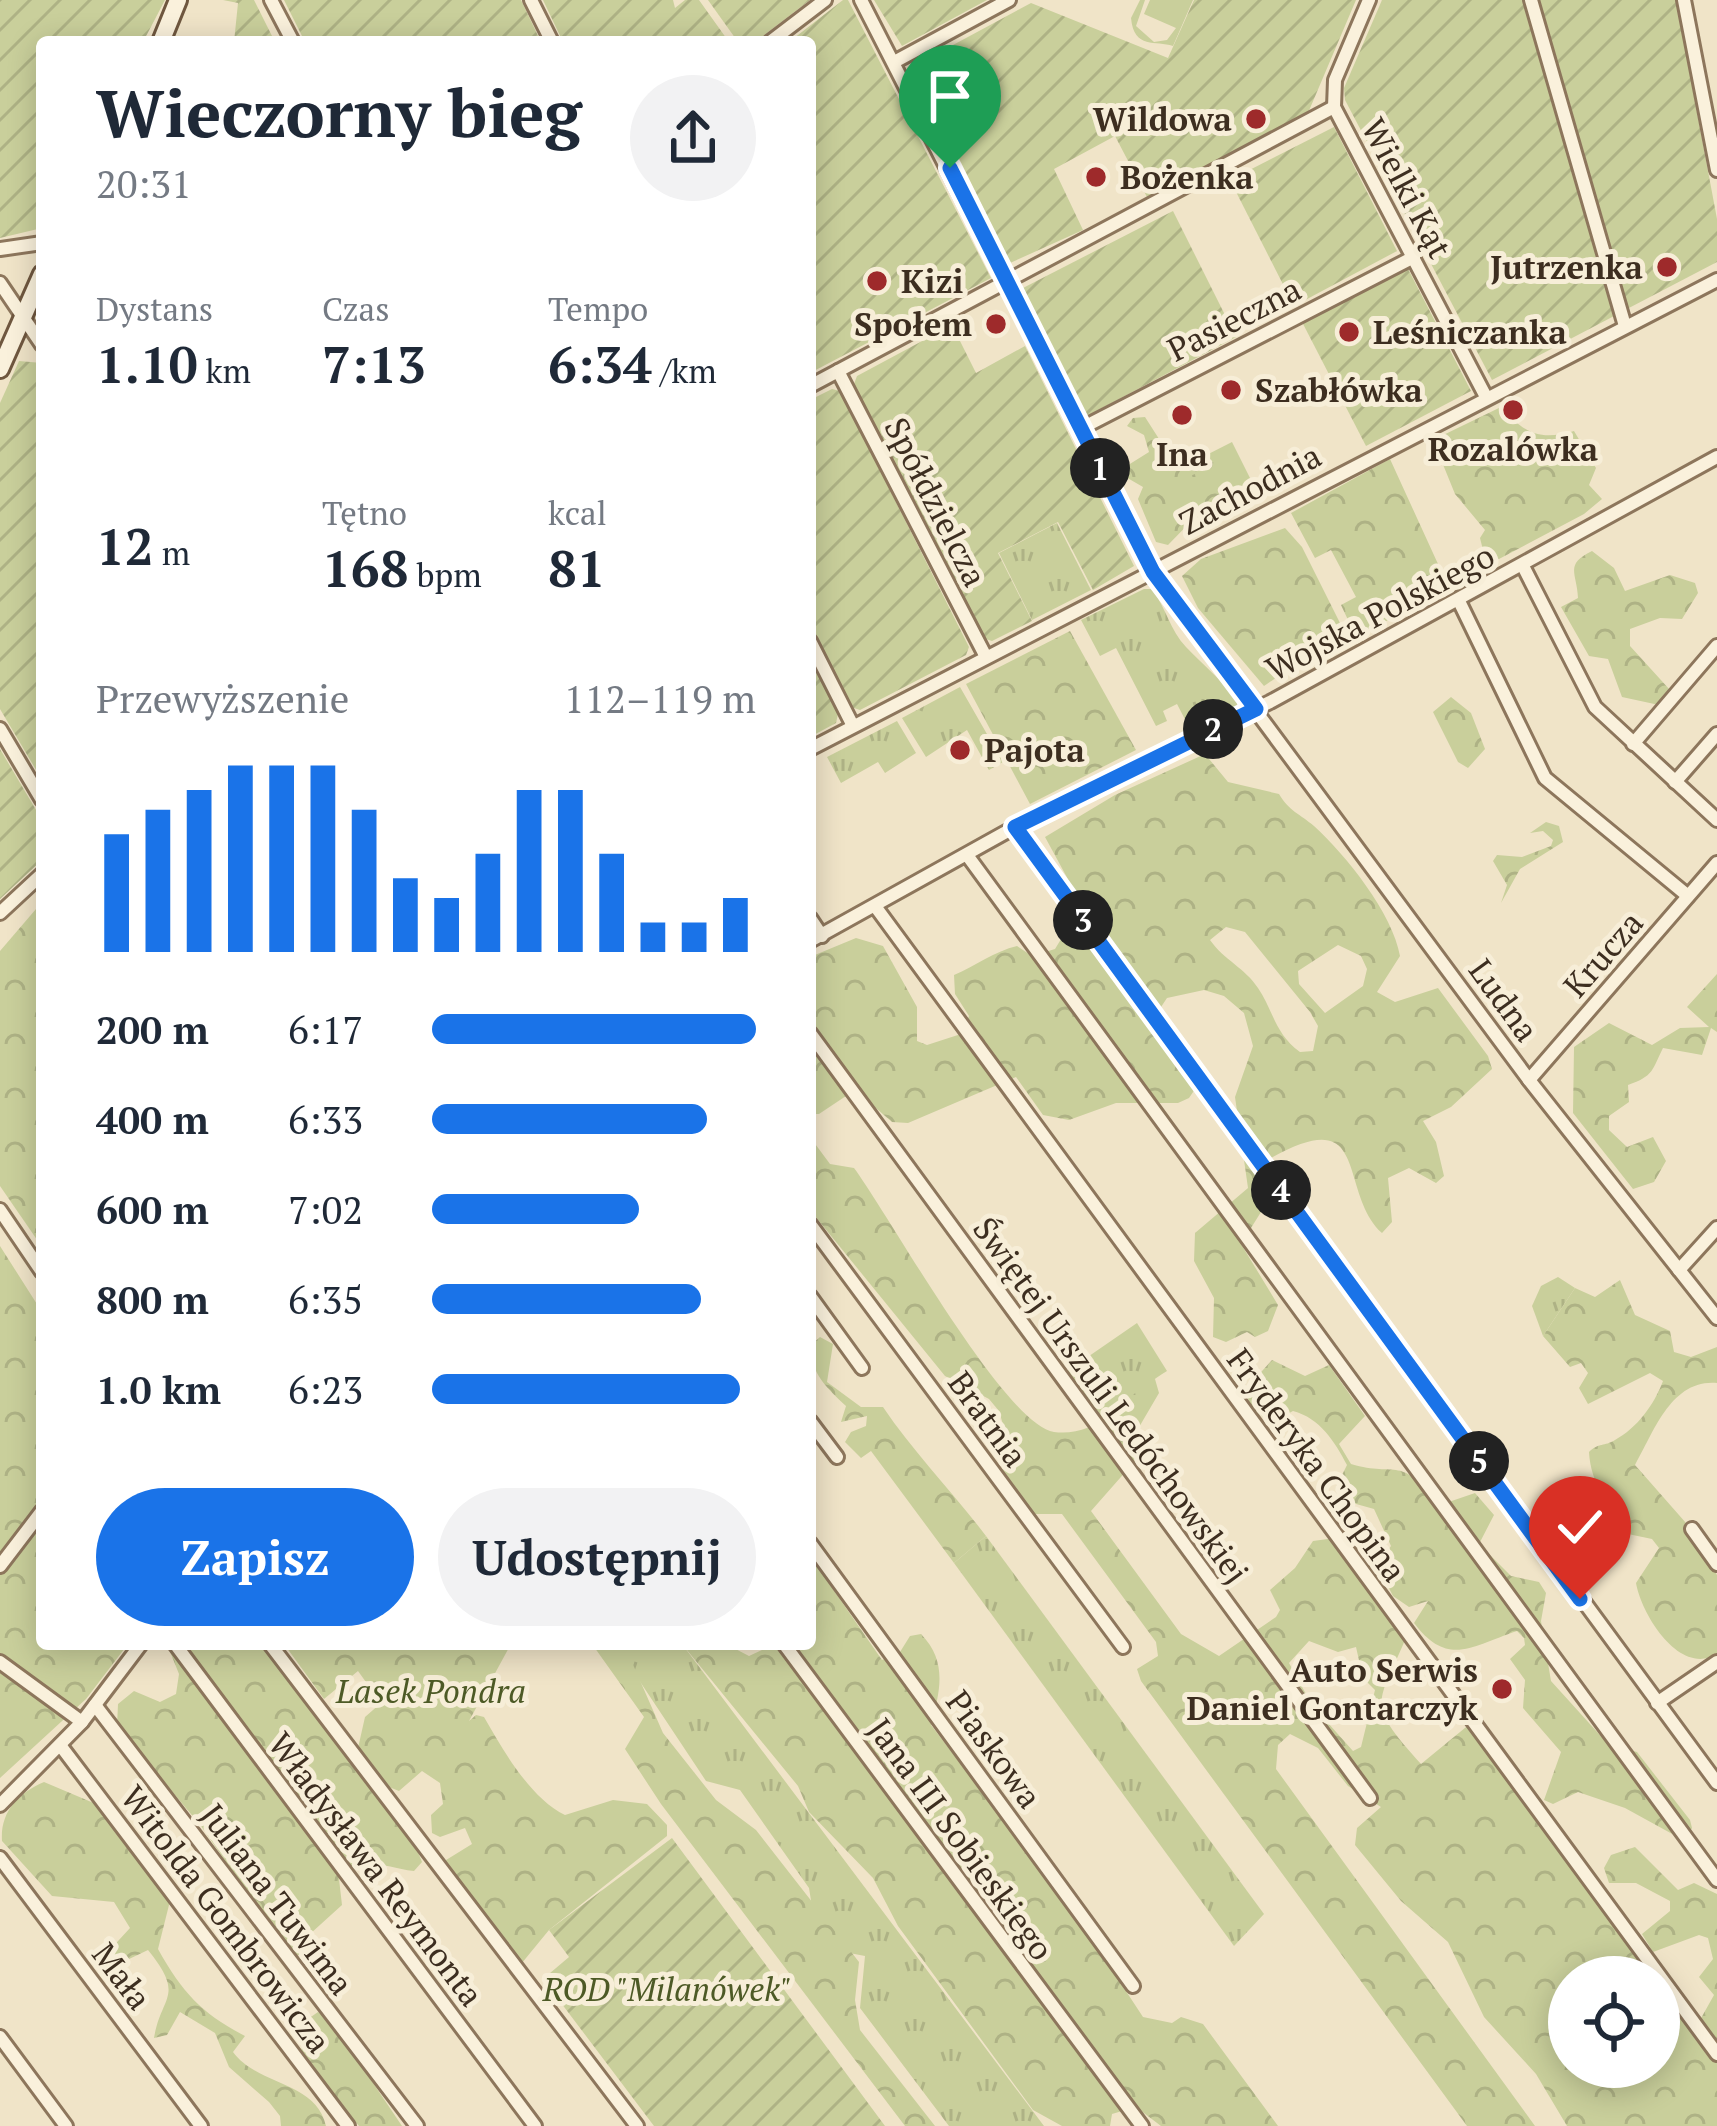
<!DOCTYPE html>
<html lang="pl">
<head>
<meta charset="utf-8">
<style>
	:root { --surface:#fff; --page:#f2f2f3; --text:#1f2937; --muted:#747a83; --accent:#1a73e8 }
	body { margin:0; font-family:"PT Serif",serif; background:var(--page); color:var(--text); height:100vh; display:flex; flex-direction:column; font-size:45px; white-space:nowrap }
	* { box-sizing:border-box; margin:0 }
	p { font-size:39px; color:var(--muted) }
	.icon { flex:none; width:66px; height:66px; fill:none; stroke:currentColor; stroke-width:2; stroke-linecap:round; stroke-linejoin:round }
	.map { position:relative; flex:1; overflow:hidden }
	.sheet { position:absolute; left:36px; top:36px; width:780px; height:1614px; display:flex; flex-direction:column; background:var(--surface); border-radius:12px; box-shadow:0 6px 30px #0003 }
	.sheet>* { flex:none }
	.tools { position:absolute; left:1548px; top:1956px; display:grid; gap:24px }
	.tools a { display:grid; place-items:center; width:132px; height:132px; border-radius:50%; background:var(--surface); box-shadow:0 6px 30px #0003; font-size:60px }
	.pin { position:absolute; display:grid; place-items:center; width:102px; height:102px; color:#fff; margin:-123px -51px; border-radius:50% 50% 50% 0; rotate:-45deg; box-shadow:0 0 12px #0007 }
	.pin .icon { rotate:45deg }
	.km { position:absolute; width:60px; height:60px; margin:-30px; border-radius:50%; background:#222; color:#fff; font-size:33px; line-height:60px; text-align:center }
	.round { display:grid; place-items:center; flex:none; width:126px; height:126px; border-radius:63px; background:var(--page) }
	.head { display:flex; align-items:center; justify-content:space-between; height:204px; padding:0 60px }
	h1 { font-size:66px; font-weight:800; line-height:90px }
	.metrics { display:grid; grid-template-columns:repeat(3,1fr); gap:18px; height:204px; padding:12px 60px }
	.metrics div { display:grid; align-content:center }
	.metrics b { font-size:51px; font-weight:800 }
	.metrics small { font-size:33px; font-weight:400 }
	.metrics p { font-size:33px }
	.chart { height:336px; padding:24px 60px }
	.chart p { display:flex; justify-content:space-between }
	.chart svg { width:100%; height:216px; margin-top:12px; stroke:var(--accent); stroke-width:6 }
	.cta { display:flex; gap:24px; margin-top:auto; padding:24px 60px }
	.cta a { flex:1; height:138px; border-radius:72px; background:var(--accent); color:#fff; font-size:48px; font-weight:800; line-height:138px; text-align:center }
	.cta a+a { background:var(--page); color:var(--text) }
	ul { padding:0 60px; list-style:none; font-size:39px }
	li { display:grid; grid-template-columns:192px 144px 1fr; align-items:center; height:90px }
	li i { height:30px; border-radius:15px; background:var(--accent) }
	.map>svg:first-child { display:block }
</style>
</head>
<body>
<div class="map">
<svg width="1717" height="2126" viewBox="0 0 1717 2126">
	<defs>
		<pattern id="grass-tufts" width="24" height="20" patternUnits="userSpaceOnUse" patternTransform="scale(3)"><rect width="24" height="20" fill="#c9cf9b"/><path d="M3 7l-1-3M5 7V3M7 7l1-3M15 17l-1-3M17 17v-4M19 17l1-3" fill="none" stroke="#aeb285"/></pattern>
		<pattern id="forest-crowns" width="20" height="18" patternUnits="userSpaceOnUse" patternTransform="scale(3)"><rect width="20" height="18" fill="#c9cf9b"/><path d="M2 6a3 3 0 1 1 6 0M12 15a3 3 0 1 1 6 0" fill="none" stroke="#aeb285"/></pattern>
		<pattern id="garden-furrows" width="10" height="10" patternUnits="userSpaceOnUse" patternTransform="scale(3)"><rect width="10" height="10" fill="#c9cf9b"/><path d="M-1 1l2-2M0 10L10 0M9 11l2-2" fill="none" stroke="#aeb285"/></pattern>
	</defs>
	<rect width="100%" height="100%" fill="#f0e4c8"/>
	<!-- grass -->
	<g fill="url(#grass-tufts)">
		<polygon points="1232,442 1259,496 1199,526 1171,473"/>
		<polygon points="1057,523 1091,590 1032,620 999,553"/>
		<path d="M1144 589H1152C1166 608 1170 630 1186 647 1202 664 1221 679 1238 701L1235 711 1191 731 1177 704 1163 711 1167 721 1156 726 1116 648 1100 656 1081 620Z"/>
		<polygon points="960,687 1003,762 989,770 967,730 926,757 902,718"/>
		<polygon points="897,721 916,753 885,773 878,762 841,783 827,757"/>
		<polygon points="1558,1277 1575,1288 1543,1336 1532,1306 1541,1286"/>
		<path d="M1137 1323 1167 1371C1138 1388 1128 1407 1098 1421L1063 1374Z"/>
		<polygon points="986,1536 1264,1914 1234,1946 954,1563"/>
		<polygon points="615,1644 682,1644 1044,2126 949,2126 860,2008 865,1956 844,1952 813,1913 809,1888 740,1790 706,1781"/>
	</g>
	<!-- forest -->
	<g fill="url(#forest-crowns)" fill-rule="evenodd">
		<path d="M1501 407C1525 434 1540 441 1574 431L1596 468 1589 485 1602 499 1584 514 1499 559 1484 554 1480 538 1485 530 1455 494 1433 440Z"/>
		<polygon points="1145,417 1184,478 1223,464 1234,477 1237,496 1215,508 1204,508 1168,545 1156,542 1138,499 1143,487 1124,476 1125,467 1149,452 1144,435 1127,426 1133,418"/>
		<polygon points="1390,459 1449,588 1356,637 1341,605 1356,597 1331,550 1315,558 1291,513"/>
		<polygon points="1285,528 1302,547 1344,631 1264,686 1198,608 1182,576 1201,559"/>
		<path d="M1592 551 1614 568 1625 591 1670 575 1695 583 1698 593 1682 619 1660 618 1630 629V646L1670 690 1659 705 1622 697 1608 659 1589 656 1561 607 1578 598C1577 572 1564 565 1592 551Z"/>
		<polygon points="1070,631 1136,750 1030,804 966,684"/>
		<polygon points="1451,697 1471,713 1485,749 1468,768 1458,762 1433,712"/>
		<path d="M1205 754 1228 782 1279 794C1289 811 1300 814 1314 826 1346 855 1393 914 1400 956L1377 992 1395 1002 1438 988 1488 1056 1492 1069 1451 1107 1423 1121 1436 1142 1444 1176 1436 1183 1409 1168 1388 1178 1392 1222 1382 1233C1337 1191 1372 1101 1271 1158V1196L1241 1244 1278 1305 1268 1331 1255 1337 1247 1332 1226 1342 1213 1337 1214 1298 1194 1261 1195 1233 1248 1188 1235 1097 1253 1046 1244 1013 1224 996 1204 990 1167 998 1161 1007 1206 1073 1189 1098 1178 1103H1116L1069 1120 1043 1115 1016 1077 908 1123 892 1122 855 1090 819 1114H810V957L856 938 883 946 917 1007V1041L927 1045 961 1034 969 1016 955 994 954 975C975 966 995 951 1017 946L1032 956 1055 949 1069 926 1076 894 1045 837 1115 795ZM1226 927 1245 932 1310 1012 1318 1026 1313 1051 1300 1052C1275 1034 1274 1012 1258 988 1245 968 1224 960 1210 940ZM1338 945 1361 956 1367 969 1363 986 1325 1013 1299 984 1298 971Z"/>
		<polygon points="1546,822 1559,826 1563,842 1520,869 1501,903 1507,885 1493,861 1497,855 1522,857 1551,846 1553,840 1543,831 1530,833"/>
		<polygon points="42,902 42,1247 0,1186 0,951"/>
		<path d="M1717 974V1032L1711 1028 1702 1055 1663 1048C1652 1070 1654 1076 1628 1085L1629 1102 1609 1116V1130L1627 1147 1653 1137 1666 1161 1654 1182 1633 1189 1573 1113 1574 1047 1609 1023 1652 1045 1680 1028 1709 1027 1687 1007Z"/>
		<path d="M810 1137 830 1164 854 1168C889 1215 1005 1425 1054 1432 1094 1437 1124 1406 1147 1380L1155 1379 1159 1393 1128 1446 1135 1461 1091 1511 1181 1634 1219 1656 1276 1617 1280 1610 1270 1590 1295 1568 1313 1541 1335 1538 1407 1635C1379 1705 1363 1700 1421 1764L1471 1723 1655 1977H1569V2067H1659V1982L1717 2062V2126H1567L1536 2074 1484 2017 1448 1942 1401 1901 1355 1845 1357 1828 1381 1807 1348 1786 1318 1748 1290 1734 1278 1745 1276 1769 1535 2126H1467L1141 1681 1137 1669 1158 1656 1156 1642 1062 1514H1025L1001 1475 1010 1448 999 1411 989 1399 945 1376 810 1210ZM1309 1641 1338 1652 1356 1647 1363 1678 1375 1690 1361 1747 1353 1751 1312 1705 1289 1663Z"/>
		<polygon points="0,1246 42,1312 42,1644 128,1644 86,1699 0,1778"/>
		<path d="M1620 1280 1635 1315 1670 1331 1674 1352 1691 1357 1717 1347V1383C1671 1379 1654 1432 1635 1465L1686 1523 1717 1575V1654C1679 1677 1641 1613 1636 1583L1659 1548 1652 1539 1628 1534C1611 1505 1591 1488 1589 1452 1599 1442 1604 1447 1615 1440 1637 1428 1654 1405 1663 1381L1650 1373 1588 1404 1579 1388 1588 1373 1581 1363 1570 1367 1543 1336 1575 1288 1595 1297Z"/>
		<path d="M820 1337 833 1344 827 1382 861 1407H883C914 1453 952 1491 986 1536L954 1563 871 1451 861 1458 845 1442 851 1432 866 1426 867 1416 841 1422 846 1406C827 1388 811 1374 810 1346Z"/>
		<path d="M1272 1360 1305 1376 1329 1365 1365 1416 1339 1444 1351 1464C1398 1478 1401 1453 1437 1506L1475 1493 1494 1515 1479 1544 1511 1576 1539 1582 1546 1593 1541 1621 1551 1681 1608 1744 1637 1752 1690 1820 1692 1828 1685 1841 1625 1808 1578 1792 1553 1804 1544 1800 1561 1752 1523 1708 1525 1680 1510 1659 1525 1645 1524 1638 1517 1631C1472 1646 1448 1668 1414 1623L1428 1601 1409 1607 1393 1596 1377 1565 1391 1546 1374 1509 1349 1502 1335 1489 1347 1465C1335 1442 1320 1418 1293 1411L1272 1422 1254 1411 1244 1391Z"/>
		<path d="M810 1556 882 1660 900 1652 910 1636 921 1634C948 1662 940 1691 931 1725L1070 1906 1143 2017 1172 2023 1181 2017 1203 2024 1278 2126H1161L1136 2107 1112 2114 1110 2126H1062L1033 2110 898 1926 873 1878 809 1812 798 1786 682 1644H726L749 1656 775 1644H810Z"/>
		<path d="M167 1644H262L418 1852 422 1862 414 1871C383 1868 363 1852 339 1879L342 1905 310 1934 314 1945 305 1956 290 1954 201 1826 117 1726 118 1704 134 1691 160 1702 176 1694 179 1674Z"/>
		<path d="M284 1644H511L469 1721 476 1715 484 1717C503 1750 530 1798 565 1815L613 1800 647 1804 667 1825V1836L549 1930 517 1969 438 1865 472 1844 465 1828 440 1837 432 1833 431 1815 443 1804 440 1783 422 1771 399 1791 389 1787 358 1748 365 1717 381 1703 358 1671 324 1699Z"/>
		<polygon points="592,1644 624,1644 663,1733 716,1800 756,1830 859,1962 855,2000 860,2030 935,2126 905,2126 661,1804 625,1749 644,1717"/>
		<path d="M44 1782 96 1804 170 1901 158 1949C183 1994 203 2014 245 2036L233 2052C258 2086 316 2081 326 2126H281L280 2116 269 2102 229 2067 215 2033 180 2012 167 2035 154 2038C161 1995 186 1997 148 1950L127 1960 107 1953 130 1928 114 1902 52 1896 2 1841C0 1812 18 1793 44 1782Z"/>
		<polygon points="1635,1847 1678,1890 1694,1883 1717,1894 1717,2042 1700,2020 1714,1995 1699,1977 1713,1959 1708,1938 1699,1935 1653,1952 1642,1934 1670,1911 1670,1901 1636,1883 1609,1883 1604,1868 1611,1855"/>
		<polygon points="318,2012 330,2019 402,2126 359,2126 301,2055 305,2021"/>
	</g>
	<!-- garden -->
	<g fill="url(#garden-furrows)">
		<polygon points="0,0 165,0 143,42 42,42 42,228 0,238"/>
		<polygon points="223,0 254,0 275,42 234,42 238,3"/>
		<polygon points="284,0 521,0 541,42 305,42"/>
		<polygon points="543,0 673,0 675,8 685,0 699,0 729,42 563,42"/>
		<polygon points="708,0 810,0 755,42 738,42"/>
		<polygon points="843,0 848,0 991,278 810,373 810,42 789,42"/>
		<polygon points="874,0 987,0 902,46"/>
		<polygon points="1194,0 1356,0 1308,113 1147,197 1115,136 1054,169 1083,230 1010,263 914,66 1031,3 1168,58"/>
		<polygon points="1382,0 1524,0 1616,315 1492,380 1345,100 1344,88"/>
		<polygon points="1536,0 1676,0 1717,219 1717,262 1627,309"/>
		<polygon points="1334,127 1397,251 1294,306 1230,180"/>
		<polygon points="1173,211 1236,337 1087,416 1023,288"/>
		<polygon points="1406,265 1471,391 1366,446 1301,320"/>
		<polygon points="952,325 976,373 1025,346 1134,566 1093,590 1058,522 998,553 1032,621 992,641 983,638 854,384 857,376"/>
		<polygon points="19,361 42,363 42,780 0,709 0,403"/>
		<polygon points="832,389 840,391 969,647 966,655 860,710 851,707 810,626 810,400"/>
		<polygon points="810,658 838,714 836,723 810,737"/>
		<polygon points="0,749 42,820 42,860 0,899"/>
		<polygon points="672,1838 885,2126 654,2126 543,1979 569,1957 549,1930"/>
	</g>
	<!-- pitch -->
	<path fill="#c9cf9b" d="M1140 0H1145L1136 26 1154 42 1167 40 1176 28 1144 14 1150 0H1193L1173 46C1156 40 1134 50 1131 18Z"/>
	<g fill="none" stroke-linecap="round" stroke-linejoin="round">
		<defs>
			<g id="street">
				<polyline points="271,0 293,42"/>
				<polyline points="531,0 552,42"/>
				<polyline points="861,0 1153,572 1529,1080 1717,1318"/>
				<polyline points="1369,0 1335,80 1334,107 1485,395"/>
				<polyline points="1531,0 1625,326"/>
				<polyline points="1684,0 1717,170"/>
				<polyline points="770,42 825,0"/>
				<polyline points="896,61 1009,0"/>
				<polyline points="0,249 42,243"/>
				<polyline points="0,283 42,345"/>
				<polyline points="838,371 986,657"/>
				<polyline points="810,386 1334,107"/>
				<polyline points="1080,429 1414,257"/>
				<polyline points="1523,566 1595,707 1717,820"/>
				<polyline points="1459,601 1545,778 1688,896"/>
				<polyline points="810,641 853,726"/>
				<polyline points="0,729 42,800"/>
				<polyline points="1633,744 1717,646"/>
				<polyline points="810,749 1717,280"/>
				<polyline points="1675,782 1717,734"/>
				<polyline points="1015,827 1717,1783"/>
				<polyline points="967,855 1717,1880"/>
				<polyline points="875,906 1717,2054"/>
				<polyline points="0,913 42,874"/>
				<polyline points="810,918 822,936"/>
				<polyline points="810,941 1015,827 1270,702 1717,457"/>
				<polyline points="810,1033 1370,1798"/>
				<polyline points="1529,1080 1717,863"/>
				<polyline points="0,1210 42,1272"/>
				<polyline points="810,1224 1123,1647"/>
				<polyline points="1679,1270 1717,1228"/>
				<polyline points="810,1296 862,1368"/>
				<polyline points="810,1421 837,1457"/>
				<polyline points="1692,1529 1717,1564"/>
				<polyline points="810,1543 1133,1986"/>
				<polyline points="0,1566 42,1511"/>
				<polyline points="175,1644 535,2126"/>
				<polyline points="270,1644 637,2126"/>
				<polyline points="784,1644 1142,2126"/>
				<polyline points="0,1662 82,1722"/>
				<polyline points="1657,1703 1717,1662"/>
				<polyline points="95,1705 417,2126"/>
				<polyline points="60,1745 348,2126"/>
				<polyline points="0,1805 82,1722 141,1644"/>
				<polyline points="0,1858 201,2126"/>
				<polyline points="0,2037 66,2126"/>
			</g>
			<g id="secondary">
				<polyline points="161,42 178,0"/>
				<polyline points="0,369 42,274"/>
			</g>
		</defs>
		<!-- street casing -->
		<use href="#street" stroke="#8d765c" stroke-width="18"/>
		<!-- secondary casing -->
		<use href="#secondary" stroke="#6f573f" stroke-width="22"/>
		<!-- street -->
		<use href="#street" stroke="#faf1dc" stroke-width="12"/>
		<!-- secondary -->
		<use href="#secondary" stroke="#faf1dc" stroke-width="16"/>
	</g>
	<g fill="none" stroke-linecap="round" stroke-linejoin="round">
		<defs>
			<polyline id="route" points="950,168 1153,572 1256,709 1015,827 1580,1599"/>
		</defs>
		<!-- route casing -->
		<use href="#route" stroke="#fff" stroke-width="24"/>
		<!-- route -->
		<use href="#route" stroke="#1a73e8" stroke-width="15"/>
	</g>
	<!-- markers -->
	<g fill="#9e2a2b" stroke="#f7eed8" stroke-width="4.5">
		<circle cx="1256" cy="119" r="12"/>
		<circle cx="1096" cy="177" r="12"/>
		<circle cx="1667" cy="267" r="12"/>
		<circle cx="877" cy="281" r="12"/>
		<circle cx="996" cy="324" r="12"/>
		<circle cx="1349" cy="332" r="12"/>
		<circle cx="1231" cy="390" r="12"/>
		<circle cx="1513" cy="410" r="12"/>
		<circle cx="1182" cy="415" r="12"/>
		<circle cx="960" cy="750" r="12"/>
		<circle cx="1502" cy="1689" r="12"/>
	</g>
	<g text-anchor="middle" stroke-width="10" stroke-linejoin="round" paint-order="stroke">
		<!-- poi labels -->
		<g font-size="33" font-weight="bold" fill="#3d2e20" stroke="#f7eed8" text-anchor="start">
			<text x="1232" y="131" text-anchor="end">Wildowa</text>
			<text x="1120" y="189">Bożenka</text>
			<text x="1643" y="279" text-anchor="end">Jutrzenka</text>
			<text x="901" y="293">Kizi</text>
			<text x="972" y="336" text-anchor="end">Społem</text>
			<text x="1373" y="344">Leśniczanka</text>
			<text x="1255" y="402">Szabłówka</text>
			<text x="1513" y="461" text-anchor="middle">Rozalówka</text>
			<text x="1182" y="466" text-anchor="middle">Ina</text>
			<text x="984" y="762">Pajota</text>
			<text x="1478" y="1682" text-anchor="end">Auto Serwis<tspan x="1478" dy="38">Daniel Gontarczyk</tspan></text>
		</g>
		<!-- street labels -->
		<g font-size="33" fill="#3d2e20" stroke="#f7eed8">
			<text transform="translate(1407 188) rotate(62)" y="12">Wielki Kąt</text>
			<text transform="translate(1234 319) rotate(-27)" y="12">Pasieczna</text>
			<text transform="translate(1250 489) rotate(-28)" y="12">Zachodnia</text>
			<text transform="translate(936 502) rotate(63)" y="12">Spółdzielcza</text>
			<text transform="translate(1380 612) rotate(-28)" y="12">Wojska Polskiego</text>
			<text transform="translate(1603 954) rotate(-49)" y="12">Krucza</text>
			<text transform="translate(1504 1000) rotate(54)" y="12">Ludna</text>
			<text transform="translate(1111 1400) rotate(54)" y="12">Świętej Urszuli Ledóchowskiej</text>
			<text transform="translate(988 1419) rotate(54)" y="12">Bratnia</text>
			<text transform="translate(1317 1465) rotate(54)" y="12">Fryderyka Chopina</text>
			<text transform="translate(994 1749) rotate(54)" y="12">Piaskowa</text>
			<text transform="translate(961 1839) rotate(54)" y="12">Jana III Sobieskiego</text>
			<text transform="translate(376 1869) rotate(53)" y="12">Władysława Reymonta</text>
			<text transform="translate(277 1899) rotate(53)" y="12">Juliana Tuwima</text>
			<text transform="translate(226 1919) rotate(53)" y="12">Witolda Gombrowicza</text>
			<text transform="translate(122 1976) rotate(53)" y="12">Mała</text>
		</g>
		<!-- park labels -->
		<g font-size="33" font-style="italic" fill="#4d5a26" stroke="#f7eed8">
			<text x="431" y="1703">Lasek Pondra</text>
			<text x="667" y="2001">ROD "Milanówek"</text>
		</g>
	</g>
</svg>
<div class="tools">
<a><svg class="icon" aria-label="locate" viewBox="0 0 24 24"><circle cx="12" cy="12" r="6"/><path d="M12 2v4M12 18v4M2 12h4M18 12h4"/></svg></a>
</div>
<div class="pin" style="left:950px;top:168px;background:#1e9e55"><svg class="icon" aria-label="arrive" viewBox="0 0 24 24"><path d="M6 21V4h12l-3 4 3 4H6"/></svg></div>
<div class="pin" style="left:1580px;top:1599px;background:#d93025"><svg class="icon" aria-label="check" viewBox="0 0 24 24"><path d="M5 12l5 5 9-10"/></svg></div>
<b class="km" style="left:1100px;top:468px">1</b>
<b class="km" style="left:1213px;top:729px">2</b>
<b class="km" style="left:1083px;top:920px">3</b>
<b class="km" style="left:1281px;top:1190px">4</b>
<b class="km" style="left:1479px;top:1461px">5</b>
<section class="sheet">
<div class="head"><div><h1>Wieczorny bieg</h1><p>20:31</p></div><a class="round"><svg class="icon" aria-label="share" viewBox="0 0 24 24"><path d="M12 15V3M7 8l5-5 5 5M5 13v7h14v-7"/></svg></a></div>
<div class="metrics">
<div><p>Dystans</p><b>1.10<small> km</small></b></div>
<div><p>Czas</p><b>7:13</b></div>
<div><p>Tempo</p><b>6:34<small> /km</small></b></div>
</div>
<div class="metrics">
<div><b>12<small> m</small></b></div>
<div><p>Tętno</p><b>168<small> bpm</small></b></div>
<div><p>kcal</p><b>81</b></div>
</div>
<div class="chart"><p><span>Przewyższenie</span>112–119 m</p>
<svg viewBox="0 0 160 44" preserveAspectRatio="none"><path d="M5 44V20M15 44V15M25 44V11M35 44V6M45 44V6M55 44V6M65 44V15M75 44V29M85 44V33M95 44V24M105 44V11M115 44V11M125 44V24M135 44V38M145 44V38M155 44V33"/></svg>
</div>
<ul>
<li><b>200 m</b>6:17<i style="width:100%"></i></li>
<li><b>400 m</b>6:33<i style="width:85%"></i></li>
<li><b>600 m</b>7:02<i style="width:64%"></i></li>
<li><b>800 m</b>6:35<i style="width:83%"></i></li>
<li><b>1.0 km</b>6:23<i style="width:95%"></i></li>
</ul>
<div class="cta"><a>Zapisz</a><a>Udostępnij</a></div>
</section>
</div>
</body>
</html>
